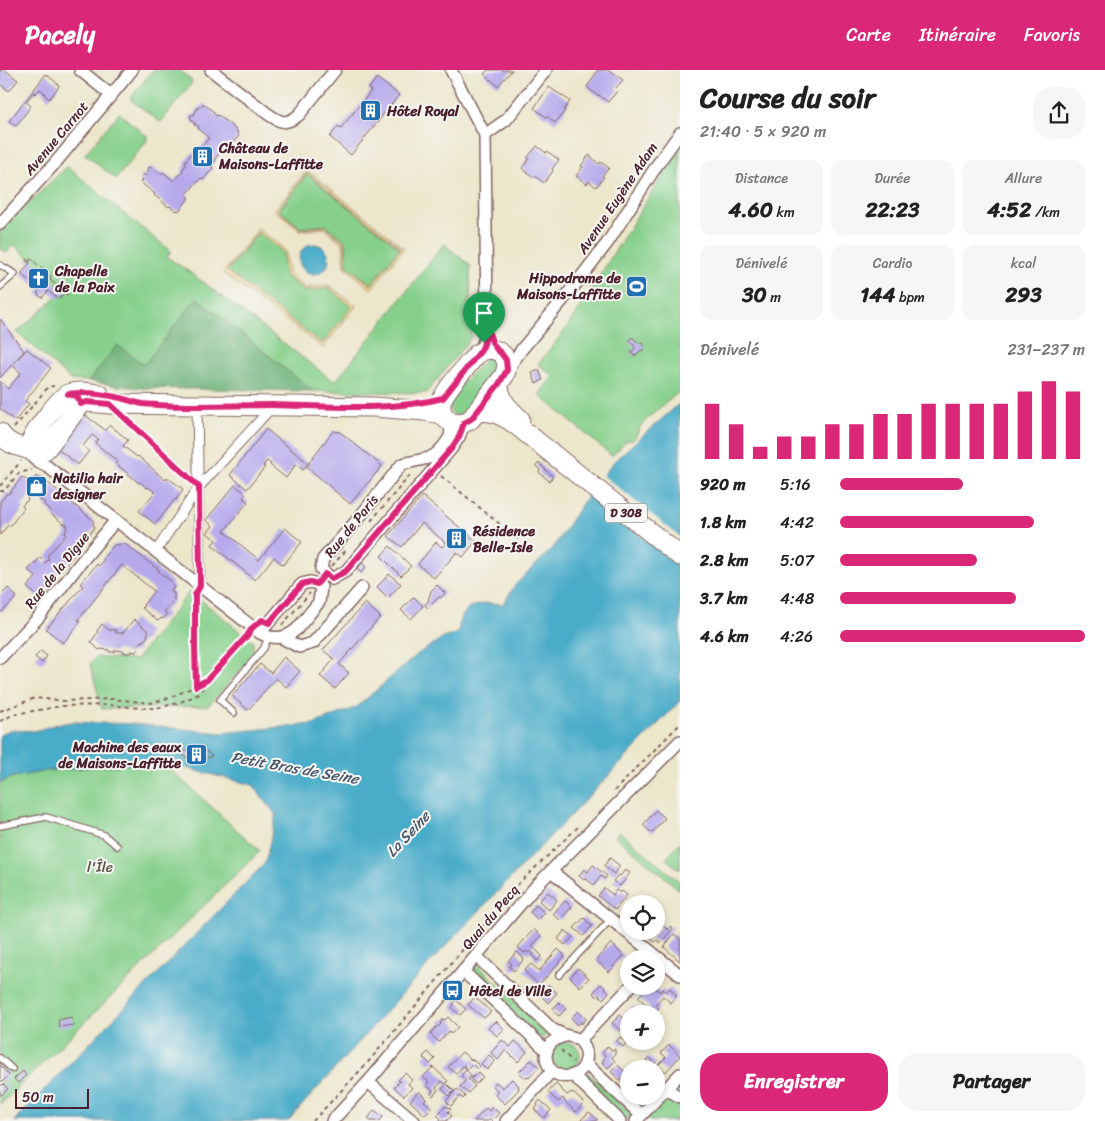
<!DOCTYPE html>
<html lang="fr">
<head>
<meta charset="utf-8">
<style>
	:root { --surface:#fff; --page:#f6f6f6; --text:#222; --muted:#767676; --accent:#db2777 }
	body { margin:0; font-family:Sriracha,sans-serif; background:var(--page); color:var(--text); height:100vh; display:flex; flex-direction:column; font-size:19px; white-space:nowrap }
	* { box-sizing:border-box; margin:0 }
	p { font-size:16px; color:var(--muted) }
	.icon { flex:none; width:28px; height:28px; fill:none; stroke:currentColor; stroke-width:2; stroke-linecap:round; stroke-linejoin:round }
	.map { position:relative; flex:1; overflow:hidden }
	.panel { display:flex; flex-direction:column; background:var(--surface); width:425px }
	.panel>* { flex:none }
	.buttons { position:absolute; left:620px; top:825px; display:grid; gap:10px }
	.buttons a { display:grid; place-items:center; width:45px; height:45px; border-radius:50%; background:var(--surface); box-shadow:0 2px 8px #0003; font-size:25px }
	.scale { position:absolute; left:15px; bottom:12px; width:74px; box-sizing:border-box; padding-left:5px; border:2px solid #4a1f2b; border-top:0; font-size:14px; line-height:18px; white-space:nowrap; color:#4a1f2b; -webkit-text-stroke:4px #f6f6f2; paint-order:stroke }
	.pin { position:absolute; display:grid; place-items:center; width:42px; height:42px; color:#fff; margin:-51px -21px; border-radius:50% 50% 50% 0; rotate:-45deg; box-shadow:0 0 5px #0007 }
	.pin .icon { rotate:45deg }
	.round { display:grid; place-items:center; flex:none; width:52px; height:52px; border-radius:20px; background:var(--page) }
	.overview { display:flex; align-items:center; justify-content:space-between; height:85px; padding:0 20px }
	h1 { font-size:28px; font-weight:700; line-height:38px }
	.metrics { display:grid; grid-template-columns:repeat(3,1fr); gap:8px; height:85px; padding:5px 20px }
	.metrics div { display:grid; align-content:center; border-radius:12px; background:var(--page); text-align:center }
	.metrics b { font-size:21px; font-weight:700 }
	.metrics small { font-size:14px; font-weight:400 }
	.metrics p { font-size:14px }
	.chart { height:140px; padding:10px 20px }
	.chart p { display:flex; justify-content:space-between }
	.chart svg { width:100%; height:90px; margin-top:5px; stroke:var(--accent); stroke-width:6 }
	.cta { display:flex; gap:10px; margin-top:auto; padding:10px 20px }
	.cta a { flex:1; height:58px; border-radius:20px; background:var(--accent); color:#fff; font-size:20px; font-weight:700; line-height:58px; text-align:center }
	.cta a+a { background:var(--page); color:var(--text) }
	ul { padding:0 20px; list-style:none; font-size:16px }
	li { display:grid; grid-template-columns:80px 60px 1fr; align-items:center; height:38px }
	li i { height:12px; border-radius:6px; background:var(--accent) }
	header { display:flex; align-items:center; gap:30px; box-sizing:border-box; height:70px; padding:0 25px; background:var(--accent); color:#fff }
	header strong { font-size:24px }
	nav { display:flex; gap:28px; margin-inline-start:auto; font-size:18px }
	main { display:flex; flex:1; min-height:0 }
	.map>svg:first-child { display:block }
</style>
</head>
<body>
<header>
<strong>Pacely</strong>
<nav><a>Carte</a><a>Itinéraire</a><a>Favoris</a></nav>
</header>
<main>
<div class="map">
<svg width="680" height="1051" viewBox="0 0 680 1051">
	<rect width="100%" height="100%" fill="#f6f6f2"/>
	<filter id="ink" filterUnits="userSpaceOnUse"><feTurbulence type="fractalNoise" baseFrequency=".02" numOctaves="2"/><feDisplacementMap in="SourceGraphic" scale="10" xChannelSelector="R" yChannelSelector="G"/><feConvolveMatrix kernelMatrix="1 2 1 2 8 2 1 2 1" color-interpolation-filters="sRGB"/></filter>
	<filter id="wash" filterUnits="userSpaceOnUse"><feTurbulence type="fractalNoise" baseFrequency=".0096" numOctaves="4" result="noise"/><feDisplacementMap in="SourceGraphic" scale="20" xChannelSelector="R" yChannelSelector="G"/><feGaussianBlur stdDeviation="1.12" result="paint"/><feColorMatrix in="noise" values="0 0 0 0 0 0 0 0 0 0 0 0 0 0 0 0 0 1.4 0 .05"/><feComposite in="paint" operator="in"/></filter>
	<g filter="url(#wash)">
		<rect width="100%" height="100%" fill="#ece6cb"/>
		<!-- green -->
		<g fill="#87d08c" stroke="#68785c">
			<polygon points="153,0 179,0 192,11 191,14 162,51 160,52 130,29"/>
			<polygon points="119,43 147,66 147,68 146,72 116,109 85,84"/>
			<path d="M680 78V321C669 331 649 345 641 356 637 362 638 364 633 370L626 371 612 386 539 325 553 306 538 294 566 259Z"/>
			<polygon points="67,96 108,131 171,181 167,187 188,201 335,312 444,174 470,195 471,268 426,323 313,321 197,228 144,295 117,275 89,311 71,310 17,262 50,233 62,220 43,200 13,174 7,183 0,178 0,162"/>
			<polygon points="307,104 400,178 371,214 347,196 346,171 325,155 301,158 279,140"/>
			<polygon points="259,162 283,182 285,205 305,221 329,218 352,237 322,274 227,201"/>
			<polygon points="488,286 501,295 465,346 452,344 448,333 450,327"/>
			<polygon points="190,521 253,572 253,586 208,636 102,639 90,594 96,587 136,590"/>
			<polygon points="162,692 260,781 0,1035 0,713 13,707 52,700"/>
			<polygon points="619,761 680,812 680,820 615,766"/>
			<polygon points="680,772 680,800 666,789"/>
			<polygon points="477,894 547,961 546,965 542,968 538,967 472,903 472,898"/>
			<circle cx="566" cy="986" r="14"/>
			<polygon points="588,1003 633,1045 630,1048 625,1050 585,1010 586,1006"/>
			<polygon points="667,1028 671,1028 680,1034 680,1051 650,1051 647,1048 663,1030"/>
		</g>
		<!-- forest -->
		<polygon fill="#6db278" stroke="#5c6852" points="197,228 313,321 140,318 118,316 89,311 117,275 144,295"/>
		<!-- sand -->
		<g fill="#eeda9e" stroke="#9c7c64" fill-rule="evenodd">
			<path d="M307 100 404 178 371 219 345 197 343 173 324 158 300 161 275 140ZM307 103 401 178 371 215 347 196 345 172 325 156 301 159 278 140Z"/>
			<path d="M258 159 285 180 288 203 305 218 329 215 356 236 323 278 223 203ZM258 162 283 182 284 204 305 221 329 218 352 237 322 274 227 201Z"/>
		</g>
		<!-- water -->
		<g fill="#4aacc9" stroke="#4a667a" fill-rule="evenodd">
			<circle cx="314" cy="189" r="15"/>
			<path d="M680 333V631L439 883 288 1051H14L265 793 276 745 253 715 162 692 52 700 13 707 0 713V665L10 660 35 661 54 655 71 652 133 654 221 663 313 654 357 637 419 583 443 568 458 563 460 549 469 537 485 533 503 534 516 514 553 478 589 423 616 389ZM190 680 206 681 212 686C204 691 189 690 182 684L183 682Z"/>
		</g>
		<!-- pier -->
		<polygon fill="#ece6cb" points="601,404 680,467 680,497 587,422"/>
		<g id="blocks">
			<!-- building -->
			<g fill="#b5a9ec">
				<polygon points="0,0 5,0 18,10 9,21 0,14"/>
				<polygon points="488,0 512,0 498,16 484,4"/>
				<polygon points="598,0 608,0 610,2 611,1 623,10 616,18 618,20 608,32 599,25 598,26 587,17"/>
				<polygon points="46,4 59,15 58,18 49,29 44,24 45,23 40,19 36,24 34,22 26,32 31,36 16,56 9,51"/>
				<polygon points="377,8 399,25 351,85 330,67 338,56 341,58 371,21 368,19"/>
				<polygon points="549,17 570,31 564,40 565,41 555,53 547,46 546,47 534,38"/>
				<polygon points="203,34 204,34 214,42 213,43 217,46 218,45 233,57 238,63 237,64 239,66 228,78 227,77 226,79 224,77 215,89 216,90 211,96 213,98 204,109 203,110 201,108 197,113 196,113 187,124 188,126 187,127 189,128 179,141 177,140 176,141 170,136 169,137 154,125 155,124 140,112 143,110 141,107 143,105 146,105 148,101 148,99 149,97 150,98 151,97 161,104 163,102 174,111 183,101 182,100 186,95 185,92 192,83 195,83 199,78 200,78 209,68 198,59 199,57 192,51 190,47 191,45 194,45 198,37 200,37"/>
				<polygon points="537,76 546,83 547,81 559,90 552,99 553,101 544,113 535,106 534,108 522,98 529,89 527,88"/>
				<polygon points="589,85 599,94 601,92 609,98 602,106 604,107 596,117 589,111 587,114 576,106 583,97 581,96"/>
				<polygon points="31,188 43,200 44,199 46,200 44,201 51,206 50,210 68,224 67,225 64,223 59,229 48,221 42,228 37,223 40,220 21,204 30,193 26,191 27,189 30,192"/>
				<polygon points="0,249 24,281 0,308"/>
				<polygon points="632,267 639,273 642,273 644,276 643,280 640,281 635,286 631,283 635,278 634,275 629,271"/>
				<polygon points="27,279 51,298 25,331 29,334 15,351 0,339 0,311 8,319 21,303 12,295"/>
				<polygon points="539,300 543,310 536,314 532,303"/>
				<polygon points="85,345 105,360 110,355 128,370 123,376 137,387 138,386 145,392 165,410 167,407 183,419 176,430 175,429 159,450 155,454 139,441 155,422 148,417 147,418 140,412 139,413 115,393 117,391 95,373 98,369 92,365 83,376 89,381 78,395 58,379"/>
				<polygon points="266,359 308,393 303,400 296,394 286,408 270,395 271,394 267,391 263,396 265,397 247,419 230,405"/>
				<polygon points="333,361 340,362 382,396 350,434 307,397 310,393 309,392"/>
				<polygon points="539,393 553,407 549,411 539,402 540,400 536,396"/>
				<polygon points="36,406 38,408 40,407 73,432 72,433 93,450 94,458 77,479 78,480 61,501 60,500 38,527 27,517 36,507 28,500 40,488 45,493 49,489 47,486 66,465 65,462 67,459 67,454 64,454 51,444 52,442 44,435 45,433 41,430 40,431 32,423 27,429 28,430 26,432 25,432 22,436 24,438 10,456 8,455 0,465 0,432 7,423 9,424 22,407 31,413"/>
				<polygon points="235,415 246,424 243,428 248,432 224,461 259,490 285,458 302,472 283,495 274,487 255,510 212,475 216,470 207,463 213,456 206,450"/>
				<polygon points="422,426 476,471 463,487 457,482 434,508 418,494 436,472 442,477 446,473 422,453 402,477 388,466"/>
				<polygon points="125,474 159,500 159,502 171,511 174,519 171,519 172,523 174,523 174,531 164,542 167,544 163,549 161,548 158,551 142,538 144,536 143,535 154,521 122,495 78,550 80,552 63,573 46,559 83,516 80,514 97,494 99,496 104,489 103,488 114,475"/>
				<polygon points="390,476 411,496 401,506 381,486"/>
				<polygon points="362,493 366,497 361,503 357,499"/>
				<polygon points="389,504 401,514 388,528 377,517"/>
				<polygon points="437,515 445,523 441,528 439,527 428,538 425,535 428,531 431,521"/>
				<polygon points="8,518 17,527 2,542 0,541 0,526"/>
				<polygon points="414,527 423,536 411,549 401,540"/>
				<polygon points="365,533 380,547 339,594 349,603 335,619 320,606 334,589 323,580"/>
				<polygon points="134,549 149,562 147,565 148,566 144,571 143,570 137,577 139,578 136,582 131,581 131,583 124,583 124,581 115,580 115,582 109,582 109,580 100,579 99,580 91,572 98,562 97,561 102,554 109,560 116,560 116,563 123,563"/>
				<polygon points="41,581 47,586 42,593 35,587"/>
				<polygon points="284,587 300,601 286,617 276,608 248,640 232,626 260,594 271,603"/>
				<polygon points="190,680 206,681 212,686 204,689 186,687 182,684 183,682"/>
				<polygon points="656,740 665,748 652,763 643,755"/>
				<polygon points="610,788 620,796 614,804 604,796"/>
				<polygon points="593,795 607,806 605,809 601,806 594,815 585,808 584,810 579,806 584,799 588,802"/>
				<polygon points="625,800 630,803 620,816 613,811 618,805 620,806"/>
				<polygon points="604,818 613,825 616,820 620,823 622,821 627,825 615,840 598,826"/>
				<polygon points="548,822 557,830 549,840 539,831"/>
				<polygon points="565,831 572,837 560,850 553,844"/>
				<polygon points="536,835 545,843 538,850 530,842"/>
				<polygon points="584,848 592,856 583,866 574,858"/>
				<polygon points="662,855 668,860 670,856 673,858 661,873 657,870 655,872 651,869"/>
				<polygon points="534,859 541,866 532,876 542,886 537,891 533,886 534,885 530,881 528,883 526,881 524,883 518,877"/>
				<polygon points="565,860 573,867 565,875 558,869"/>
				<polygon points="674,864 680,869 680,891 664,877"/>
				<polygon points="611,873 624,886 613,896 614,897 609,902 596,890"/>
				<polygon points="558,879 565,886 539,915 524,901 531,894 539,901"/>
				<polygon points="517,882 524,889 514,901 509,897 512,894 508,891"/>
				<polygon points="578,898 589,908 580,917 570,907"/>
				<polygon points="601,914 609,922 603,929 599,925 597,927 593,923"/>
				<polygon points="549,915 557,923 548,933 540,925"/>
				<polygon points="649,916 653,916 660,922 663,919 666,922 670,918 677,926 671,933 663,926 656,934 659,938 654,944 650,944 647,942 650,938 638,927"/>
				<polygon points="475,927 491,942 484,948 468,935"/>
				<polygon points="456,930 466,939 460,945 452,938 454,935 453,934"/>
				<polygon points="559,932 566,939 559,946 552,940"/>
				<polygon points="634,936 643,944 629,944 629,946 626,944"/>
				<polygon points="578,941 586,949 582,954 581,952 578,955 571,948"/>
				<polygon points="620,945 629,953 621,961 612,953"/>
				<polygon points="72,947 74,955 59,957 58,950"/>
				<polygon points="448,947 458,957 451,964 449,961 439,972 430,964 437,956 438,957 441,954 440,953 443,949 445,950"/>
				<polygon points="496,951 504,959 497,966 488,958 494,952 495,953"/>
				<polygon points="620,967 626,973 623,977 617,971"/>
				<polygon points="502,970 510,977 515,971 527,982 518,992 506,980 498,990 491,983"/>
				<polygon points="669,975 680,986 666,1002 658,995 666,987 661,983"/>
				<polygon points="608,976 612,981 615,979 615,984 612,988 615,991 608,998 602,992 606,986 602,983"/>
				<polygon points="428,982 435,989 430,994 423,987"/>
				<polygon points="462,982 471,990 472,989 480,996 477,999 472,994 467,1000 464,995 456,1004 448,997"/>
				<polygon points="489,985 495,991 487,1000 481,994"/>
				<polygon points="649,987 656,994 653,997 646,990"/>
				<polygon points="531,990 539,997 529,1008 527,1006 525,1008 519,1002"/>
				<polygon points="0,995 9,1005 2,1012 0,1010"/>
				<polygon points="618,995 626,1003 620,1010 611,1002"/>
				<polygon points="433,997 448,1011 445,1014 442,1011 436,1018 438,1020 433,1026 431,1024 433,1021 427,1016 428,1014 427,1013 429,1012 423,1007"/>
				<polygon points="466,1000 472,1006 468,1009 475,1016 468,1023 460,1017 466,1010 461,1006"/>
				<polygon points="23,1001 26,1005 18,1013 14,1009"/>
				<polygon points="478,1002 483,1007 476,1014 471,1009"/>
				<polygon points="405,1003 412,1010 408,1014 412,1018 404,1026 394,1017 400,1011 398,1010"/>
				<polygon points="627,1003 629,1005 629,1014 626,1012 625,1013 621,1012 621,1010"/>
				<polygon points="512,1009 519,1016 518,1018 519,1019 505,1034 495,1025 498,1021 493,1016 496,1012 503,1018"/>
				<polygon points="3,1014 8,1019 0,1026 0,1017"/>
				<polygon points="447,1014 454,1021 449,1026 442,1019"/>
				<polygon points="556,1014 567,1025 572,1022 584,1033 576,1042 564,1031 565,1030 563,1028 558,1032 548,1022"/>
				<polygon points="457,1019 465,1026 463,1029 460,1026 451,1036 446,1031"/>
				<polygon points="419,1021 426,1029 424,1031 432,1038 425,1045 410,1031"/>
				<polygon points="540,1030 551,1040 544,1048 534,1039 538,1036 537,1034"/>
				<polygon points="446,1036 451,1039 448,1042 452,1046 446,1051 439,1051 441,1049 437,1045"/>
				<polygon points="492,1037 499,1043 492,1051 490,1049 488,1051 474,1051 486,1038 489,1041"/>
				<polygon points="374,1040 383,1047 380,1051 370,1051 368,1049"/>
				<polygon points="589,1042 597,1049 596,1051 580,1051"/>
			</g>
		</g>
	</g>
	<g filter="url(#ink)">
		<use href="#blocks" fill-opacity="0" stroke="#836563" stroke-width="1"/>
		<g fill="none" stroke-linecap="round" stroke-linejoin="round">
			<defs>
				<g id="service">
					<polyline points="0,195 15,204 0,217"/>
					<polyline points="234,643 220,630 264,578 268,567"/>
					<polyline points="0,756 46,747 104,765 117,776"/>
					<polyline points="559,905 611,849"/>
					<polyline points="0,988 12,999"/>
				</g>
				<g id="pedestrian">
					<polyline points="197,335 200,515"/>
					<polyline points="156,481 199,417 273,336"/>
				</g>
				<g id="minor">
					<polyline points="80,0 111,25"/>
					<path d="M211 0 268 44C281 53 286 55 299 45L335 0"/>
					<polyline points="451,0 485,65 487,256 486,265 480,282"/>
					<polyline points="485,65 506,50 546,0"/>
					<polyline points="0,154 56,92 132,0"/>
					<polyline points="507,300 522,279 571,220 608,172 657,95 680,63"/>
					<polyline points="450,352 451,359 450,367 443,377 436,384 429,388 402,394 358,449 323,489 321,499 332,509 346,501 451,379 459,367 464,353"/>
					<polyline points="33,382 33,388 38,392 48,397 260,563"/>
					<path d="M310 512 317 514 321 517 319 532 297 559C286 569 273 570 260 563L302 514Z"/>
					<polyline points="282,568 299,577 313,573 362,518"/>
					<polyline points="0,588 38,548 78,496 116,450"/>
					<polyline points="551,801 680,905"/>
					<path d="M476 886 553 960C556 961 560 963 564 965 567 966 571 966 575 968 583 971 588 981 586 990 585 997 580 1002 574 1005 547 1015 532 973 565 966"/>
					<polyline points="463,901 547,981"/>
					<polyline points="580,970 631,916"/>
					<polyline points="585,993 641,1045"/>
					<polyline points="573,1005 620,1051"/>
					<polyline points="368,1012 414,1051"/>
					<polyline points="666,1019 680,1027"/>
					<polyline points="332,1051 368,1012 536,816 680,671"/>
					<polyline points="506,1051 552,1001"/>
					<polyline points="636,1051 680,1004"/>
				</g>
				<g id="primary">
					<path d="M491 279C506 282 510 293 504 306L471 349C464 354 456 356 449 351 442 347 439 338 442 330 446 318 468 295 477 284L484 280Z"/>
					<path d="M499 314C499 330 509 339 520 349"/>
					<polyline points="81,334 87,332 110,334 374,337 424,341 443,344"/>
					<path d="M81 334 46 379C40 384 28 384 30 374 31 366 60 327 68 324 78 320 89 323 99 324"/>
					<path d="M476 343C490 338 503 346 515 354L680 486"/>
					<path d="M0 363C7 374 19 377 31 380"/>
				</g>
			</defs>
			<!-- service casing -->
			<use href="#service" stroke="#836563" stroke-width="8"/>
			<!-- pedestrian casing -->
			<use href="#pedestrian" stroke="#836563" stroke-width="11"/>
			<!-- minor casing -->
			<use href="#minor" stroke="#836563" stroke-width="14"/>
			<!-- primary casing -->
			<use href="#primary" stroke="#836563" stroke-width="21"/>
			<!-- path -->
			<g stroke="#836563" stroke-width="2" stroke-dasharray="4 4" stroke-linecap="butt">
				<polyline points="194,55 195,54"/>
				<polyline points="126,348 190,409"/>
				<polyline points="14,358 48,317 54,316"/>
				<polyline points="441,406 518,469"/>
				<polyline points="0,416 21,391"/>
				<polyline points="0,421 4,421 19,403 32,400"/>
				<polyline points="371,451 412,403"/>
				<polyline points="332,496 347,479"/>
				<polyline points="195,526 195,577 196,616"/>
				<polyline points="282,555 310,523"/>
				<polyline points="0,641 35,628 65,631 113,629 151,633 172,627 206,611"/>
				<polyline points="0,651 15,644 62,636 110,635 140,638 156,638 178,633 199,624 207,611 248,565"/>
				<polyline points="614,721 680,654"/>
				<polyline points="561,980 573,992"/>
				<polyline points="313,1051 369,991 518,814 579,756"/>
			</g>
			<!-- service -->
			<use href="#service" stroke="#fff" stroke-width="5.5"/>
			<!-- pedestrian -->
			<use href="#pedestrian" stroke="#fff" stroke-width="9"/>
			<!-- minor -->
			<use href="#minor" stroke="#fff" stroke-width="11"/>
			<!-- primary -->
			<use href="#primary" stroke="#fff" stroke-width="19"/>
		</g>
	</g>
	<g fill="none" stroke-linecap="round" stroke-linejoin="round" filter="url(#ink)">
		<defs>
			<path id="route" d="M487 256 492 272 497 280 501 283 506 290 507 300 499 314 476 343 471 349 464 353 459 367 451 379 346 501 332 509 325 504 317 514 310 512 302 514 269 553 262 550 252 558 247 566 207 610 196 616 195 577V525L200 516 199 417 110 334 87 332 81 334 77 326 68 324C86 321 104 324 121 328 128 330 136 333 143 334 185 338 230 335 273 335 329 336 388 342 443 328L478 284C485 278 486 265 487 256Z"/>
		</defs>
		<!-- route casing -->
		<use href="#route" stroke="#fff" stroke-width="10"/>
		<!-- route -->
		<use href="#route" stroke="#db2777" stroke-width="6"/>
	</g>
	<!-- icons -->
	<defs>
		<symbol id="building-square" viewBox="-11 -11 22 22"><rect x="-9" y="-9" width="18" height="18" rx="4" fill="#1f6fb2" stroke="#f6f6f2"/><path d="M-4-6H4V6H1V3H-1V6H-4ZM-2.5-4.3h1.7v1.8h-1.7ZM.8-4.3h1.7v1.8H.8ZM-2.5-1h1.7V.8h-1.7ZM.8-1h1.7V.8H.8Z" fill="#fff"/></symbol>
		<symbol id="church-square" viewBox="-11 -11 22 22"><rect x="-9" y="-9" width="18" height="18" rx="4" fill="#1f6fb2" stroke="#f6f6f2"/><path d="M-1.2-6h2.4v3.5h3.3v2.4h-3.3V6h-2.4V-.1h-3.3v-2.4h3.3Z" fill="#fff"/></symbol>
		<symbol id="stadium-square" viewBox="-11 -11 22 22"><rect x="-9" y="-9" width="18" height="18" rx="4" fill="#1f6fb2" stroke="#f6f6f2"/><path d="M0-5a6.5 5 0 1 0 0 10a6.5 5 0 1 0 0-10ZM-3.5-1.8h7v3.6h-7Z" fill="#fff"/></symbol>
		<symbol id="shop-square" viewBox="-11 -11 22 22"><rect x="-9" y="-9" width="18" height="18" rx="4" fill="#1f6fb2" stroke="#f6f6f2"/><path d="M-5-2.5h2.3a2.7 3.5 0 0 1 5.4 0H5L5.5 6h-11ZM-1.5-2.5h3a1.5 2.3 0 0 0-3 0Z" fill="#fff"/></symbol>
		<symbol id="bus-square" viewBox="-11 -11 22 22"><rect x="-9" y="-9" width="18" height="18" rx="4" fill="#1f6fb2" stroke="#f6f6f2"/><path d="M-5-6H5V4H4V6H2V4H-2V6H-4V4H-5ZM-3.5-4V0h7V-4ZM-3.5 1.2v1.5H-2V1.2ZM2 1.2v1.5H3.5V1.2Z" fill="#fff"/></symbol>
	</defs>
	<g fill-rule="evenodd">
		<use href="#building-square" x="358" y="28" width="25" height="25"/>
		<use href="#building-square" x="190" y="74" width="25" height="25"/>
		<use href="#church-square" x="26" y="196" width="25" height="25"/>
		<use href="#stadium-square" x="624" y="204" width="25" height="25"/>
		<use href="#shop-square" x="24" y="404" width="25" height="25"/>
		<use href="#building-square" x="444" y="456" width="25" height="25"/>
		<use href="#building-square" x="184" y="672" width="25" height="25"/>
		<use href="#bus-square" x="440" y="908" width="25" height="25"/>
	</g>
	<g text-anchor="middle" stroke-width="4" stroke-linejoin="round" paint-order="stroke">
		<!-- shield labels -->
		<rect fill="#f6f6f2" stroke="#7e6067" stroke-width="1" x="605" y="433.5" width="42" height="19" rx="4"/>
		<g font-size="12" font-weight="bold" fill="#4a1f2b">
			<text x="626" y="447">D 308</text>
		</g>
		<!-- poi labels -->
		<g font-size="14" font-weight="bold" fill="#4a1f2b" stroke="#f6f6f2" text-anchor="start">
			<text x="387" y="46">Hôtel Royal</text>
			<text x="219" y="83">Château de<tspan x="219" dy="16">Maisons-Laffitte</tspan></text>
			<text x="55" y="206">Chapelle<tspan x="55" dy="16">de la Paix</tspan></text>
			<text x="621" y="213" text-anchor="end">Hippodrome de<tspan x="621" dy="16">Maisons-Laffitte</tspan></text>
			<text x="53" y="413">Natilia hair<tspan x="53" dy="16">designer</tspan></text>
			<text x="473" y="466">Résidence<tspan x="473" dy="16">Belle-Isle</tspan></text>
			<text x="181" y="682" text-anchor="end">Machine des eaux<tspan x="181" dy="16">de Maisons-Laffitte</tspan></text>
			<text x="469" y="926">Hôtel de Ville</text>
		</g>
		<!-- street labels -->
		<g font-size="14" fill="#4a1f2b" stroke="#f6f6f2">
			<text transform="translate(56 68) rotate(-50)" y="5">Avenue Carnot</text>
			<text transform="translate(617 128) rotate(-56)" y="5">Avenue Eugène Adam</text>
			<text transform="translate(351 456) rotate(-51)" y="5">Rue de Paris</text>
			<text transform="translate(57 500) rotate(-51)" y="5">Rue de la Digue</text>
			<text transform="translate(490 847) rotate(-50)" y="5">Quai du Pecq</text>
		</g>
		<!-- park labels -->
		<g font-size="14" fill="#5c5448" stroke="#f6f6f2">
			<text x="100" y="802">l'Île</text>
		</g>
		<!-- water labels -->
		<g font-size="15" font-style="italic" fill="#4a576a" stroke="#f6f6f2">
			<text transform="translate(295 698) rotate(10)" y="5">Petit Bras de Seine</text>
			<text transform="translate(408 764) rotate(-47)" y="5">La Seine</text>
		</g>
	</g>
</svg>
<div class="buttons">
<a><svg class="icon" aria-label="locate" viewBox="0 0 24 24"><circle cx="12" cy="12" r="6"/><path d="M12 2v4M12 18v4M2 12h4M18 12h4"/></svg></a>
<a><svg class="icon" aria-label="layers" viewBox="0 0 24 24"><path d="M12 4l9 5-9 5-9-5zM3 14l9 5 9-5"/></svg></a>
<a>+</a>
<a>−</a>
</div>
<div class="scale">50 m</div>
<div class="pin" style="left:484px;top:273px;background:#1e9e55"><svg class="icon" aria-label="arrive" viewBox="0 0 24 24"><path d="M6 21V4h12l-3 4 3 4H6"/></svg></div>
</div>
<section class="panel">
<div class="overview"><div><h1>Course du soir</h1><p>21:40 · 5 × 920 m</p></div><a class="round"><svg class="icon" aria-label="share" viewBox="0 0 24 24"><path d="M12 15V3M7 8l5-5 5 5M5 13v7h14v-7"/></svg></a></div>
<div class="metrics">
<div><p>Distance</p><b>4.60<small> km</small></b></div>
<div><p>Durée</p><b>22:23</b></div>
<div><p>Allure</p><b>4:52<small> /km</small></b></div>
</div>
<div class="metrics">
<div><p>Dénivelé</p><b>30<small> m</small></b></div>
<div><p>Cardio</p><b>144<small> bpm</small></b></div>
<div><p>kcal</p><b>293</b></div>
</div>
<div class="chart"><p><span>Dénivelé</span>231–237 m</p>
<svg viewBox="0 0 160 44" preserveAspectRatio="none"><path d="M5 44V17M15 44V27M25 44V38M35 44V33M45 44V33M55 44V27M65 44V27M75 44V22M85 44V22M95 44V17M105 44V17M115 44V17M125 44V17M135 44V11M145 44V6M155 44V11"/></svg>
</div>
<ul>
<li><b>920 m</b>5:16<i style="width:50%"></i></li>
<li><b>1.8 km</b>4:42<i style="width:79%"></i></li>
<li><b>2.8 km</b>5:07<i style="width:56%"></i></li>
<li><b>3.7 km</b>4:48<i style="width:72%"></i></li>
<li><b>4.6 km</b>4:26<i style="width:100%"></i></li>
</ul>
<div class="cta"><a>Enregistrer</a><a>Partager</a></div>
</section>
</main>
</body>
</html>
